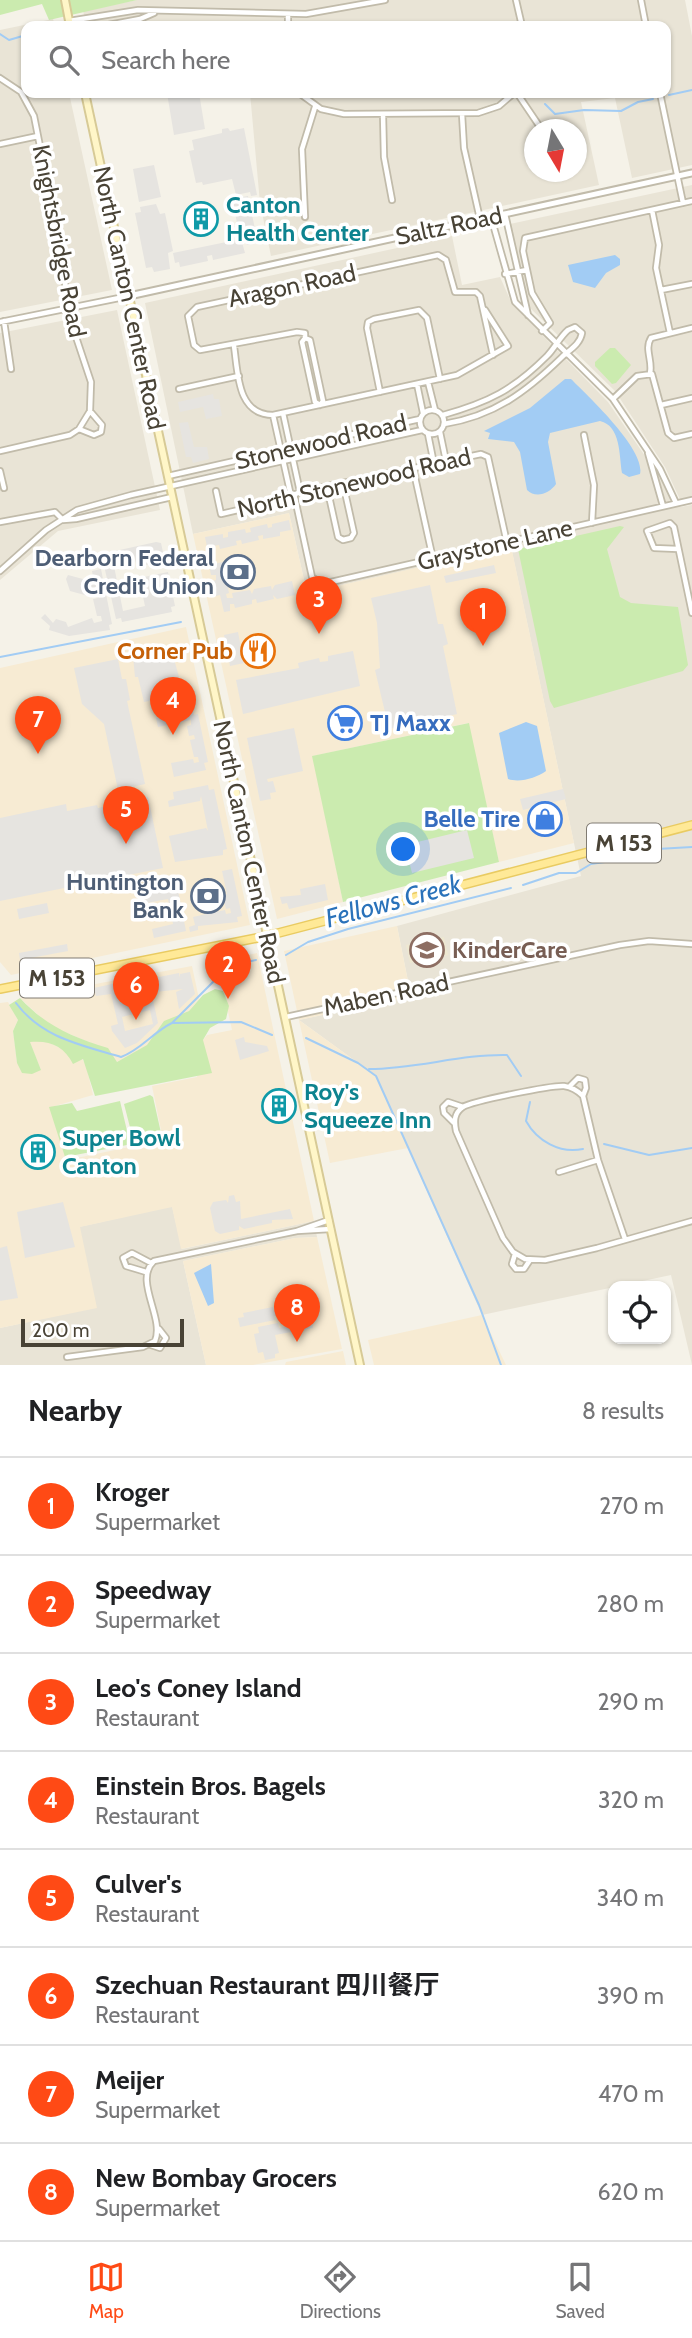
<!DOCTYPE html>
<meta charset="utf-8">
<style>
body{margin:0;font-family:Cabin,"Noto Sans SC",sans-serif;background:#f6f6f6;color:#202124}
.controls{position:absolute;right:21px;bottom:21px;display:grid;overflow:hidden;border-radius:14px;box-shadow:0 2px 5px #0004}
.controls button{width:63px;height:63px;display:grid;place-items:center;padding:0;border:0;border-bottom:2px solid #e0e0e0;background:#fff;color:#202124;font:35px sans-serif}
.compass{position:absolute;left:524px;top:119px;width:63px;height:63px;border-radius:50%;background:#fff;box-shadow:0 2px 5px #0004;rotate:170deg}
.scale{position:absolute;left:21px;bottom:18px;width:163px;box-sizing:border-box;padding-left:7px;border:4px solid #494336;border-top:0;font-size:19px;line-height:24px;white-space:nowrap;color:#494336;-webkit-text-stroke:5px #fff;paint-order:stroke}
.you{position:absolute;left:404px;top:850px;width:24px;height:24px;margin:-18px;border:5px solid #fff;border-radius:50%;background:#1a73e8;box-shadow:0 0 0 10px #1a73e833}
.badge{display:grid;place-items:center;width:46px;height:46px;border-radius:50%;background:#ff4a15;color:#fff;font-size:23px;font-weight:700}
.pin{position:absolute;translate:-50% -58px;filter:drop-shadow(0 2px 4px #0008)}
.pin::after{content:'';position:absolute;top:37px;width:24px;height:21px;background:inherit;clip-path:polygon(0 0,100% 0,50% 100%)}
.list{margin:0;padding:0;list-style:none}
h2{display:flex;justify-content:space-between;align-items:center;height:91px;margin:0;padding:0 28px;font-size:30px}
h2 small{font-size:23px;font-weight:400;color:#757577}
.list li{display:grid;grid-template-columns:46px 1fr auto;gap:21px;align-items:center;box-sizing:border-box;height:98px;padding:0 28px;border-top:2px solid #e0e0e0}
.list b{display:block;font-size:26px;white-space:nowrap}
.list p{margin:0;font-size:23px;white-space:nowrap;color:#757577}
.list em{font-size:23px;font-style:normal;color:#757577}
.icon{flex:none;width:38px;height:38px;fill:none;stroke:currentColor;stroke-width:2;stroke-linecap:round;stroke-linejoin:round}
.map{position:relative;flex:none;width:692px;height:1365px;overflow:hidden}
.search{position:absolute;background:#fff;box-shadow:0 2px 5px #0004;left:21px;right:21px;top:21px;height:77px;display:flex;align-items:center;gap:18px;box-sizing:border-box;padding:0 24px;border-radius:14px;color:#757577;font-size:26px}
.sheet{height:875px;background:#fff}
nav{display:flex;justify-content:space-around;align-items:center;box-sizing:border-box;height:98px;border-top:2px solid #e0e0e0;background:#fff;font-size:19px;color:#757577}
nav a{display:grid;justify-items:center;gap:4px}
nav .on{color:#ff4a15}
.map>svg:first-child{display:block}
.residential{fill:#e9e4d6;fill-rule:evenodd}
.commercial{fill:#f7ebd3}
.education{fill:#eee8d1}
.green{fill:#cbebaf}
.parking{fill:#e6e4e0;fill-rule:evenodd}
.water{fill:#a2ccf4}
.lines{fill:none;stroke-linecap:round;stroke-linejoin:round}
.stream{stroke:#a2ccf4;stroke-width:2}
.minor-casing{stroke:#c1bbaa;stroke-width:8}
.tertiary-casing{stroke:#c1bbaa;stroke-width:9}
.secondary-casing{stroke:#d7ca96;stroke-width:10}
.primary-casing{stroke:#e9cb62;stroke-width:10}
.minor{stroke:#fff;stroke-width:4.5}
.tertiary{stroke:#fff;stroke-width:5}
.secondary{stroke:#fff6c8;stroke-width:6}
.primary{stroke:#ffe997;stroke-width:7}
.labels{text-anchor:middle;stroke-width:7;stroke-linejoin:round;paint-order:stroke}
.shield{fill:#fff;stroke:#807b72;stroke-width:2}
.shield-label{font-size:23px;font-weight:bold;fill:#494336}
.culture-label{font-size:24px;font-weight:bold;fill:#0d838f;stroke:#fff;text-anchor:start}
.street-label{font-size:24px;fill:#494336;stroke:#fff}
.service-label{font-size:24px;font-weight:bold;fill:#4e5e75;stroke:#fff;text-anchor:end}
.food-label{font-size:24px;font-weight:bold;fill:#c56008;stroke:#fff;text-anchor:end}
.shop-label{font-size:24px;font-weight:bold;fill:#366cbe;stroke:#fff;text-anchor:start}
.education-label{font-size:24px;font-weight:bold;fill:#785e54;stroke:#fff;text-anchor:start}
.water-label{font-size:26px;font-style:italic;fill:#2a72ba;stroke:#fff}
</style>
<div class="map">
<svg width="692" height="1365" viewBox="0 0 692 1365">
<rect width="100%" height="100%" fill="#f5f2e8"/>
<path class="residential" d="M137,0H685L692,36V165L632,178L615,98L581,102L599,185L271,256L260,203L250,93H666V26H86L83,10ZM534,130H576V172H534Z
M53,19L55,26H26V93H69L112,290L0,312V30Z
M692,185V504L683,506L665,467L615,391L528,306L510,224Z
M452,236L462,285L500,277L512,304L608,402L680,507L692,505V1365L671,1275L482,1315L376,1076L299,1020L411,996L397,926L581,876L511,547L307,593L289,513L193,534L145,303Z
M117,310L160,510L58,531L0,580V333Z
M172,1206L182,1249L314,1221L317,1237L295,1238L183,1261L206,1365H0V1328L96,1307L79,1227Z"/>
<path class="commercial" d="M289,513L307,593L511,546L574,843L499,862L468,723L313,756L343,902L277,919L193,534Z
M186,627L250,925L11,975L0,962V668Z
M397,926L411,996L299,1020L376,1076L408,1148L330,1163L284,951Z
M257,953L314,1221L181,1249L172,1207L80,1227L97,1308L0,1328V1003L8,1002L18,1020L13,1031L17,1063L41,1070L29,1041H46L82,1059L86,1065L93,1095L55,1106L67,1160L163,1140L152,1086L197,1077L203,1040L207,1035L232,1030L217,961Z
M192,966L199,999L189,1011L164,1022L148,1045L117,1062L96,1045L50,1026L20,998Z
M317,1237L342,1349L253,1365H206L183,1261L295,1238Z
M482,1315L506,1365H374L368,1340Z
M343,1351L346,1365H285L286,1362Z"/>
<path class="education" d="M444,937L448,955L410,963L406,945Z"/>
<path class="green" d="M0,0H137L49,20L42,4L0,15Z
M610,348H615L631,365L616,383L612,384L595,366V362Z
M620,526L624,527L607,549L620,597L631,603L678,607L688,665L683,671L554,708L550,701L518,549Z
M469,723L499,862L343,902L312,756Z
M215,989L223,991L229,1006L226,1019L210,1028L203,1040L212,1073L95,1096L83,1059L73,1064C64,1046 50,1040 30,1042L41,1070L32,1074L22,1073L17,1063L13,1031L18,1020L9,1005L20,998C46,1026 72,1037 108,1048L117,1062L147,1045L164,1021L189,1011L203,995Z
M150,1095L153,1097L161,1133L133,1139L124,1104Z
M120,1101L128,1135L127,1145L65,1157L49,1107L72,1103L77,1111Z"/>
<path class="parking" d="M167,93H199L205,129L174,135Z
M228,128L230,131L244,128L257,195L251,196L250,192L236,195L232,179L203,185L202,182L196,183L189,151L194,150L192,140L222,133V129Z
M154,165L161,197L139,202L133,169Z
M248,196L258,243L247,245L245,237H240L232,199Z
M156,204L160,214L165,213L173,251L168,253L170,269L154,272L152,267L146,268L135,213L141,212L140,207Z
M241,239L245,253L213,260L212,255L207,256L208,261L180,267L179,262L175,263L173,253Z
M213,394L214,399H219L222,416L206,419L203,407L180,412L178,402Z
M188,422L194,447H207L209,459L193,463L191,457H186L179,423Z
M289,520L291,530L280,532V536L263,539V535L258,536L259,540L242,544L241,540L236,541L237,545L220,549L219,545L207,547L205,537L223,534V538L228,537V532L245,529L246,533L251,532L250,528L267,524L268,528L272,527V524Z
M156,542L161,543L165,561L137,567L134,556L113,561L123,611L145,606L139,578L168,572L175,606L171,607L172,612L122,622L121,618L116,619L103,561L107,560L106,553Z
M223,562L225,573L221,574L222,578H226L229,593L226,594L227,598H233L232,593L250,590L252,594L254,589L271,586L272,590L275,585L292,581L295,595L277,599L273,595L274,599L257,603L256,599L252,600V604L235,608L234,604H230V611L224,612L220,595L216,596L213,581L216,580V575H211L209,565Z
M494,565L496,573L446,583L444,576Z
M101,569L112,624L109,625L110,630L69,636L49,630L50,626L41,618L45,614L53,623L56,619L66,622L68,627L92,618L94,623L102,621L101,616H97L93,599L98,598L97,594L94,592L92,597L70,591L66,579L68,575L94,582L92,571Z
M430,585L438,624H443L448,644L443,646L457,714L389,729L375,670L380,668L377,623L371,598Z
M238,632L244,663L230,666L224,635Z
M171,648L182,688L153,694L149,701L144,702L138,677H135L133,656Z
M353,651L360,686L243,714L236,680L299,668L298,663L319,658L320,662L328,661V656Z
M118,659L122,679H126L130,700L127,701L145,784L118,790L104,724L82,704L74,668Z
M193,710L194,715L198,714L208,762L204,763L206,770L174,777L171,763L193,759L194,763L199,762L198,757H194L190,740L195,739L194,735L189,736L187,726L191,725V720L158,727L156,718Z
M294,728L303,771L267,779L268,782L273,781L276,792L270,793L271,799L260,801L247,738Z
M208,785L209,790L214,789L227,849L223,850V855L175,862L169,836L206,828L208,831L201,796L200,801L169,807L168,801L174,799L173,792Z
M563,789L566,799L523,810L520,799Z
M148,797L163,868L0,901V818L66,804L67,811L97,805L98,808Z
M467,830L474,858L412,873L405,845Z
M232,869L242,916L237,917L238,922L198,926V930L190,932L189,927L195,925L193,917L225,910L226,914L231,913L230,908L226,909L223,896L227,894L222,871Z
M176,880L186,931L154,938L152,929L173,924L168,899L146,903L143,891L165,887L164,883Z
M325,884L328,900L289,909L287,903L282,904L280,897L301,895L300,889Z
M47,903L49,913L19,919L17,909Z
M67,944L68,951L20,960L19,953Z
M190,972L195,994L179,1009L176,992L183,989L155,992L154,978L179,973L180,978V974Z
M148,976L158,1023L137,1043L125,1048L112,1031L111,1026L118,1024L111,994L96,996L94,988ZM150,1010L153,1024L125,1031L122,1017Z
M244,1037L245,1042L267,1046L269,1051L240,1060L235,1040Z
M234,1195L236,1202L240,1201L241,1219L290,1209L293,1219L272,1220V1223L244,1229L239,1226V1230L220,1234L215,1231L210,1208L213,1202L226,1200L228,1203L229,1196Z
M63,1202L75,1247L25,1258L17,1212Z
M7,1246L18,1298L0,1301V1248Z
M306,1300L308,1309L301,1311L302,1315L282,1319L281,1315L274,1316L275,1320L240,1327L238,1318L244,1317L243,1313L273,1307L274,1311L281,1310V1305Z
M311,1316L313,1328L275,1335L279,1353L275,1354V1358L265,1360L263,1352L258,1353L254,1334L259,1333L258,1327L278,1323L279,1328L289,1326L288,1321Z"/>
<path class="water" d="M615,255L620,259V265L606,273L595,288L573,282L568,265Z
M565,379H571C588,396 646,450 640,474L629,477L622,473C619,455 621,426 600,421L550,433L548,442L556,484C550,493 536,499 527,490L520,452L514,442L488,439L490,433L484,431L530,408Z
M526,722L537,726L546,771C536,778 520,783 508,779L499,733Z
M211,1264L214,1303L208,1306L194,1273Z"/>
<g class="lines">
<path class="stream" d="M0,34L9,40L26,35
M669,95L692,90
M545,104L555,114L584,110L621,111L638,102L653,99
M0,657L181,622
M523,885L559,873H576L591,864L632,858L657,849L692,847
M286,955L308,942L348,929L511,888
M16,1003C42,1038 81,1045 121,1057C141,1050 153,1032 172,1023L229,966L256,960
M173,1023L241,1022L272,1035
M306,1038L358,1063L376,1076L479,1305L501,1365
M369,1069C416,1069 461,1054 507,1055L521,1076
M530,1102L526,1121C537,1141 560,1154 583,1149
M604,1144L649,1155L692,1148"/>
<g class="minor-casing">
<path id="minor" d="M516,0L522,26
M641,0L646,26
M69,21L138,10L306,14L385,0
M103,26L140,19L154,13
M288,26V14
M0,78L21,92L34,116L60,247L70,319L91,382L90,411L79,429L70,435L0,451
M299,93L321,109L344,114L478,113L499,106L514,93
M517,93L542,130
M660,93L683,203
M383,114L384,157L392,200
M462,114L464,148L480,219
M0,144L38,136
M652,210L659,245L656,268L670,333
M505,214L528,315
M305,217L302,149L315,107
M491,217L515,302L613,399L660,469L676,503
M505,274L527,270
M661,290L692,284
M4,321L11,369
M0,322L129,296
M542,331L550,323L532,293L523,251L525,238L692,201
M305,338V333L297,332L200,350L194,345L188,316L197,307L438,255L446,260L455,292H476L480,296L493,355
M305,338L310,340L323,401L320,405L315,402L302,342Z
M234,346C238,373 237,415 273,415L457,375L508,346L485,310
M650,373C653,361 644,349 651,338L692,328
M428,382L435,410
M417,384L423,413
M179,389L239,376
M380,392L367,328L368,322L374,319L419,310L427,318L440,379
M613,399L637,376L652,374L668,433L674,438L692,434
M661,405L692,398
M420 422a12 12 0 1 1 24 0a12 12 0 1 1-24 0Z
M283,413L300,492
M273,415L291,496
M443,415C489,402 513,390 547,356C555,348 559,338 568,330L575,327L582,333C580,345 569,350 561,358C526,392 494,416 444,424
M79,429L94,435L101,432L102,425L90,411
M440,432L446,461
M428,434L434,464
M584,435L594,485L592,523
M648,453L663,506
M413,468L433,559
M0,471L4,488
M168,476L420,419
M327,487L338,537L343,540L351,538L354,533L343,483
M216,491L221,514L285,499L300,492L481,454L488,457L507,543
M294,494L312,577L322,584L692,500
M0,522L55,512L63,520L76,519L172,497
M678,549L654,548L647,531L670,523L674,527L692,613
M0,571L46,530L77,510L131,495L422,430
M286,1017L620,945L649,941L692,944
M569,1087L578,1078L585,1080L586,1088L583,1096
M454,1123L444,1113L443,1107L448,1102L463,1107
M559,1172L598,1160
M329,1220L297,1231L331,1229
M625,1239L598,1160L583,1096C577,1090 572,1087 564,1086C553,1085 472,1101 463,1107C454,1113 454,1121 456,1131L503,1238L513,1252L525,1259L545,1260L597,1248L692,1221
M515,1254L512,1264L516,1269H524L530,1260
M146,1272L126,1266L123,1258L132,1253L151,1263
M151,1345L160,1348L166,1338L159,1329
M67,1357L143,1347L155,1341C165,1318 133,1280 154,1261L297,1231"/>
</g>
<g class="tertiary-casing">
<path id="tertiary" d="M129,296L692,173"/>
</g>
<g class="secondary-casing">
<path id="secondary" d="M65,0L70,26
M85,93L360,1365"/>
</g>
<g class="primary-casing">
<path id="primary" d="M0,989L267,936L692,825"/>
</g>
<use href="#minor" class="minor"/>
<use href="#tertiary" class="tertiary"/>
<use href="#secondary" class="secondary"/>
<use href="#primary" class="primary"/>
</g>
<defs>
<g id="building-ring" transform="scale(1.75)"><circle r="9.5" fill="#fff" stroke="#0f9aa8" stroke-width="1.5"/><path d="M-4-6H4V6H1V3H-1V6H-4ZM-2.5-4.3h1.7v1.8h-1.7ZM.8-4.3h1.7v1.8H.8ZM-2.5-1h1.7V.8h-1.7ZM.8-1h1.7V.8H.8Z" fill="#0f9aa8"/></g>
<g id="bank-ring" transform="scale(1.75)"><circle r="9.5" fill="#fff" stroke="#5c6f8a" stroke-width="1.5"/><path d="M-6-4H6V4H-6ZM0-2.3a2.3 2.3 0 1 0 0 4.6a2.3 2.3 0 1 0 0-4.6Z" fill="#5c6f8a"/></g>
<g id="restaurant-ring" transform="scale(1.75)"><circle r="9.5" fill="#fff" stroke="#e8710a" stroke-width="1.5"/><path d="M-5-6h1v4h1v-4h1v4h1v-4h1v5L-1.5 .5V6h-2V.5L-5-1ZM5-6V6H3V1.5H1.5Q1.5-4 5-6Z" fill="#e8710a"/></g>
<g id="supermarket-ring" transform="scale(1.75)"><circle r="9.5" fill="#fff" stroke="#3f7fe0" stroke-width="1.5"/><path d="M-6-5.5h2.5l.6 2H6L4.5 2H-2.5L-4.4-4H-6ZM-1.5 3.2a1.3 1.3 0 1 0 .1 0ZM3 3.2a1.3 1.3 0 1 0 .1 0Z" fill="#3f7fe0"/></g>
<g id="shop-ring" transform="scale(1.75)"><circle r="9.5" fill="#fff" stroke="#3f7fe0" stroke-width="1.5"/><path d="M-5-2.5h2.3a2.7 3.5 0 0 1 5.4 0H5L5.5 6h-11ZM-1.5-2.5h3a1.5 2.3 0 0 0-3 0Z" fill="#3f7fe0"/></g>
<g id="school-ring" transform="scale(1.75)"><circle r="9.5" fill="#fff" stroke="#8d6e63" stroke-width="1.5"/><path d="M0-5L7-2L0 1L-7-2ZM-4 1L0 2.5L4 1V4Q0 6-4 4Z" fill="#8d6e63"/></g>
</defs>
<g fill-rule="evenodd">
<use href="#building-ring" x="201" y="219"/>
<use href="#bank-ring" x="238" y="572"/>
<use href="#restaurant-ring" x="258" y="651"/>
<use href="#supermarket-ring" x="345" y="723"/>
<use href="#shop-ring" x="545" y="819"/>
<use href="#bank-ring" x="208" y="896"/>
<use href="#school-ring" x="427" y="950"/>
<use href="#building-ring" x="279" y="1106"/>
<use href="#building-ring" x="38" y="1152"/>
</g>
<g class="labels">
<g class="shield">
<rect x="587" y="823.5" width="74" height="39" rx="5"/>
<rect x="20" y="958.5" width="74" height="39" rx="5"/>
</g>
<g class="shield-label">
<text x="624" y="851">M 153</text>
<text x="57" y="986">M 153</text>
</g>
<g class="culture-label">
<text x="226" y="213">Canton<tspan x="226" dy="28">Health Center</tspan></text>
<text x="304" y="1100">Roy's<tspan x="304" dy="28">Squeeze Inn</tspan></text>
<text x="62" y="1146">Super Bowl<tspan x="62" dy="28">Canton</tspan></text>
</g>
<g class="street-label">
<text transform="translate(449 226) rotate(-12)" y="8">Saltz Road</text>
<text transform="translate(59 241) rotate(79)" y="8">Knightsbridge Road</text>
<text transform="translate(292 286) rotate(-12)" y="8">Aragon Road</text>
<text transform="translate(129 298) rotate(78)" y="8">North Canton Center Road</text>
<text transform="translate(321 442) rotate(-13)" y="8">Stonewood Road</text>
<text transform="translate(354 483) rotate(-13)" y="8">North Stonewood Road</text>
<text transform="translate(495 545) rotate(-13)" y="8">Graystone Lane</text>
<text transform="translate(249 852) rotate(78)" y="8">North Canton Center Road</text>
<text transform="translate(386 995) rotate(-12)" y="8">Maben Road</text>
</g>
<g class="service-label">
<text x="214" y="566">Dearborn Federal<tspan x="214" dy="28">Credit Union</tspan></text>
<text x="184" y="890">Huntington<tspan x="184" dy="28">Bank</tspan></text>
</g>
<g class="food-label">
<text x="233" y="659">Corner Pub</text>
</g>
<g class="shop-label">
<text x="370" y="731">TJ Maxx</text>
<text x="520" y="827" text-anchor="end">Belle Tire</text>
</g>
<g class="education-label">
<text x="452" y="958">KinderCare</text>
</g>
<g class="water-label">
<text transform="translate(393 901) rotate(-15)" y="9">Fellows Creek</text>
</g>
</g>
</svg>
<div class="controls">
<button><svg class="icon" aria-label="locate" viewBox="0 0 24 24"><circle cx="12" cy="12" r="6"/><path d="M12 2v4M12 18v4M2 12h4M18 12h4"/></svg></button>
</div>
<svg class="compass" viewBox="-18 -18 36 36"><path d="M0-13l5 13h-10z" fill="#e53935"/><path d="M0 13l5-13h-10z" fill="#757577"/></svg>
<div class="scale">200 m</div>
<div class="you"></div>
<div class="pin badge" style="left:483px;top:646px">1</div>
<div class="pin badge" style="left:228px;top:999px">2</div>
<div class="pin badge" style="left:319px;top:634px">3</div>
<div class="pin badge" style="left:173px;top:735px">4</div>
<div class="pin badge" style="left:126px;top:844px">5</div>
<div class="pin badge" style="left:136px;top:1020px">6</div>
<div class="pin badge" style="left:38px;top:754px">7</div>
<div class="pin badge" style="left:297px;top:1342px">8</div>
<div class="search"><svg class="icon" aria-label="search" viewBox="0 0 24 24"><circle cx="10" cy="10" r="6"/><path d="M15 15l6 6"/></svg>Search here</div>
</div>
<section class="sheet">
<h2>Nearby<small>8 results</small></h2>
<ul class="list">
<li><span class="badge">1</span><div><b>Kroger</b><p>Supermarket</p></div><em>270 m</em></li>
<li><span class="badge">2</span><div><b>Speedway</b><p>Supermarket</p></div><em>280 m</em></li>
<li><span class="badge">3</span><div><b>Leo's Coney Island</b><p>Restaurant</p></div><em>290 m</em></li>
<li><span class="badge">4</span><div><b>Einstein Bros. Bagels</b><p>Restaurant</p></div><em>320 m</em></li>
<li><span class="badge">5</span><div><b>Culver's</b><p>Restaurant</p></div><em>340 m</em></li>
<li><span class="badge">6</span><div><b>Szechuan Restaurant 四川餐厅</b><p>Restaurant</p></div><em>390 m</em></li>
<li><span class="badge">7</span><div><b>Meijer</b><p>Supermarket</p></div><em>470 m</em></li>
<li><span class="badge">8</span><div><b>New Bombay Grocers</b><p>Supermarket</p></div><em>620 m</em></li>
</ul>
</section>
<nav>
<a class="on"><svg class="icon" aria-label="map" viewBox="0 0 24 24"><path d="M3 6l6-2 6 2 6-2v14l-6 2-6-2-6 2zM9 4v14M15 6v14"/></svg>Map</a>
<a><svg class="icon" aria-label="directions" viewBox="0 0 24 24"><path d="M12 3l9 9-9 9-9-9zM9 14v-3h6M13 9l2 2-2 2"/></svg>Directions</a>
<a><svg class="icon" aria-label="saved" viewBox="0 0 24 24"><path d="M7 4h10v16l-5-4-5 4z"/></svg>Saved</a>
</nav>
